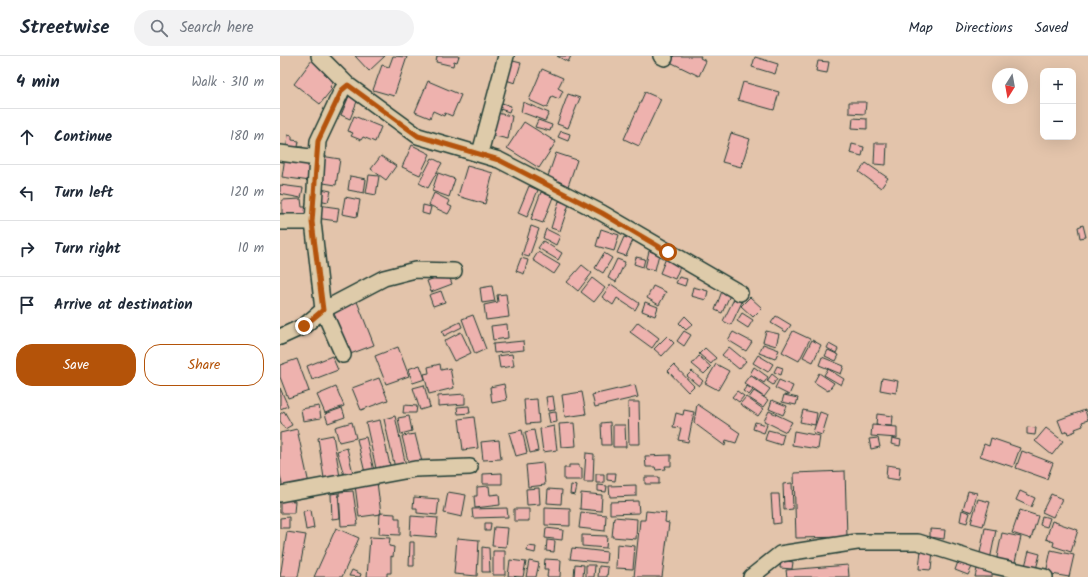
<!DOCTYPE html>
<meta charset="utf-8">
<style>
body{margin:0;font-family:Kalam,sans-serif;background:#f2f2f3;color:#1f2937}
.controls{position:absolute;right:12px;top:12px;display:grid;overflow:hidden;border-radius:8px;box-shadow:0 4px 16px #0002}
.controls button{width:36px;height:36px;display:grid;place-items:center;padding:0;border:0;border-bottom:1px solid #e0e1e3;background:#fff;color:#1f2937;font:20px sans-serif}
.compass{position:absolute;left:712px;top:12px;width:36px;height:36px;border-radius:50%;background:#fff;box-shadow:0 4px 16px #0002;rotate:191deg}
.stop{position:absolute;width:12px;height:12px;margin:-9px;border:3px solid #b45309;border-radius:50%;background:#fff}
.stop.end{background:#b45309;border-color:#fff;box-shadow:0 1px 4px #0008}
.list{margin:0;padding:0;list-style:none}
h2{display:flex;justify-content:space-between;align-items:center;height:52px;margin:0;padding:0 16px;font-size:17px}
h2 small{font-size:13px;font-weight:400;color:#747a83}
.list li{display:grid;grid-template-columns:26px 1fr auto;gap:12px;align-items:center;box-sizing:border-box;height:56px;padding:0 16px;border-top:1px solid #e0e1e3}
.list b{display:block;font-size:15px;white-space:nowrap}
.list em{font-size:13px;font-style:normal;color:#747a83}
.actions{display:flex;gap:8px;padding:12px 16px}
.actions a{flex:1;padding:9px 0;border:1px solid #b45309;border-radius:16px;text-align:center;font-size:14px;color:#b45309}
.actions .main{background:#b45309;color:#fff}
.icon{flex:none;width:22px;height:22px;fill:none;stroke:currentColor;stroke-width:2;stroke-linecap:round;stroke-linejoin:round}
.map{position:relative;flex:none;width:808px;height:521px;overflow:hidden}
header{display:flex;align-items:center;gap:24px;box-sizing:border-box;height:56px;padding:0 20px;background:#fff;border-bottom:1px solid #e0e1e3}
header strong{font-size:19px}
nav{display:flex;gap:22px;margin-inline-start:auto;font-size:14px}
.search{width:280px;height:36px;background:#f2f2f3;display:flex;align-items:center;gap:10px;box-sizing:border-box;padding:0 14px;border-radius:22px;color:#747a83;font-size:15px}
main{display:flex}
aside{flex:1;background:#fff}
.map>svg:first-child{display:block}
.building{fill:#eeb2ae;stroke:#1f3d34}
.lines{fill:none;stroke-linecap:round;stroke-linejoin:round}
.street-casing{stroke:#1f3d34;stroke-width:18}
.street{stroke:#decbaa;stroke-width:15}
.route{stroke:#b45309;stroke-width:5}
</style>
<header>
<strong>Streetwise</strong>
<div class="search"><svg class="icon" aria-label="search" viewBox="0 0 24 24"><circle cx="10" cy="10" r="6"/><path d="M15 15l6 6"/></svg>Search here</div>
<nav><a>Map</a><a>Directions</a><a>Saved</a></nav>
</header>
<main>
<aside>
<h2>4 min<small>Walk · 310 m</small></h2>
<ul class="list">
<li><svg class="icon" aria-label="ahead" viewBox="0 0 24 24"><path d="M12 20V5M6 11l6-6 6 6"/></svg><div><b>Continue</b></div><em>180 m</em></li>
<li><svg class="icon" aria-label="left" viewBox="0 0 24 24"><path d="M17 20v-9H6M10 6l-5 5 5 5"/></svg><div><b>Turn left</b></div><em>120 m</em></li>
<li><svg class="icon" aria-label="right" viewBox="0 0 24 24"><path d="M7 20v-9h11M14 6l5 5-5 5"/></svg><div><b>Turn right</b></div><em>10 m</em></li>
<li><svg class="icon" aria-label="arrive" viewBox="0 0 24 24"><path d="M6 21V4h12l-3 4 3 4H6"/></svg><div><b>Arrive at destination</b></div></li>
</ul>
<div class="actions"><a class="main">Save</a><a>Share</a></div>
</aside>
<div class="map">
<svg width="808" height="521" viewBox="0 0 808 521">
<rect width="100%" height="100%" fill="#e3c4ab"/>
<filter id="ink" filterUnits="userSpaceOnUse"><feTurbulence type="fractalNoise" baseFrequency=".025" numOctaves="2"/><feDisplacementMap in="SourceGraphic" scale="8" xChannelSelector="R" yChannelSelector="G"/><feConvolveMatrix kernelMatrix="1 2 1 2 8 2 1 2 1" color-interpolation-filters="sRGB"/></filter>
<g filter="url(#ink)">
<path class="building" d="M35,0L55,23L50,31L52,33L40,48L14,28Z
M75,0H105L89,15Z
M113,0L127,1L114,40L93,34L102,9L109,11Z
M157,0H179L177,6L174,5L173,10L156,6Z
M277,0H291L288,6Z
M390,0H421L420,2L426,5L419,20L388,5Z
M475,1L498,8L495,18L472,11Z
M229,4L241,7L235,27L223,23Z
M538,5L549,6L547,17L536,15Z
M262,13L283,22L278,32L283,35L279,43L272,40L267,52L249,44Z
M148,25L181,39L172,60L165,57L164,60L153,55L150,62L135,56Z
M463,26L499,36L494,54L458,44Z
M365,36L381,43L359,90L344,83Z
M288,38L300,42L288,72L277,68Z
M69,40L78,43L70,63L61,59Z
M243,46L269,57L265,65L241,56Z
M569,46H586L585,58L569,57Z
M222,47L231,50L229,56L220,53Z
M211,56L232,60L228,83L206,78Z
M74,60L101,71L95,86L83,81L81,84L71,80L73,77L68,75Z
M573,62L587,63V73L572,72Z
M258,64L272,69L270,75L255,71Z
M244,66L276,86L259,112L227,92Z
M281,75L290,78L288,85L278,81Z
M451,77L470,83L461,111L442,106Z
M8,79L12,80V84L19,85L18,91H23L22,99L6,97Z
M595,87H607L606,109L594,108Z
M572,88L584,91L582,100L570,97Z
M132,89L150,98L140,119L122,111Z
M276,97L297,104L287,133L266,126Z
M41,100L60,103L56,129L37,126Z
M101,100L116,110L106,124L91,113Z
M5,101L32,105L30,125L2,121Z
M152,102L162,107L148,132L139,127Z
M586,107L608,122L601,132L579,116Z
M187,110L213,117L205,148L178,140Z
M158,117L175,123L169,141L152,135Z
M89,119L99,120L96,139L86,137Z
M70,120L86,123L84,137L68,134Z
M0,129L23,132L21,142L0,138Z
M249,130L258,134L247,161L238,157Z
M41,133L51,135L48,146L39,144Z
M261,136L273,141L263,167L251,163Z
M154,137L170,145L168,149L172,151L168,158L149,149Z
M65,141L80,144L77,161L62,158Z
M21,143L22,151H26V158L2,163V144Z
M279,145L289,148L280,175L271,172Z
M38,149L59,152L57,165L36,162Z
M143,149L151,151L149,159L142,157Z
M803,169L806,181L800,182L798,171Z
M251,170L259,173L249,201L242,199Z
M266,173L280,180L276,189L263,182Z
M321,173L339,179L334,195L316,190Z
M344,181L353,184L346,200L337,197Z
M263,185L282,197L278,204L258,192Z
M369,195L379,198L375,214L365,212Z
M258,196L280,209L274,218L253,204Z
M324,197L332,202L323,217L315,212Z
M356,201L365,203L363,211L354,208Z
M241,202L248,204L244,218L236,215Z
M386,202L401,208L395,223L380,217Z
M337,203L345,206L336,226L328,222Z
M302,209L312,217L298,235L287,226Z
M168,217L172,228L151,236L147,225Z
M399,221L407,223L405,230L396,227Z
M312,222L325,232L314,246L301,236Z
M331,228L359,247L355,254L337,242L333,249L322,241Z
M212,230L215,245L202,247L200,232Z
M373,230L386,236L379,249L367,242Z
M413,231L428,235L426,244L411,240Z
M161,235L165,246L153,250L149,239Z
M442,235L450,239L442,257L435,254Z
M226,238L229,261L206,264L204,249L218,246L217,239Z
M470,241L482,252L473,261L461,250Z
M76,243L94,289L65,300L47,254Z
M454,243L462,246L451,269L443,265Z
M365,246L378,251L375,260L362,255Z
M462,257L473,264L468,272L457,265Z
M193,259L206,293L195,298L182,263Z
M405,260L413,268L406,274L399,267Z
M496,260L511,269L506,276L491,267Z
M180,266L182,271L164,280L162,275Z
M358,266L379,282L372,292L350,276Z
M227,268L228,282L213,284L211,270Z
M404,275L411,279L404,290L397,285Z
M486,275L499,278L496,290L483,286Z
M513,275L530,283L519,305L502,296Z
M181,276L191,297L174,305L164,285Z
M453,276L472,286L466,295L448,284Z
M387,280L394,287L382,300L374,293Z
M532,284L541,289L533,306L523,301Z
M243,285L244,294L214,297L213,288Z
M483,288L499,294L495,303L479,297Z
M549,288L558,293L556,297L547,292Z
M118,291L129,320L106,328L95,300Z
M449,291L466,305L459,313L442,299Z
M425,292L436,302L431,308L419,298Z
M548,294L559,299L556,305L545,300Z
M232,298L234,310L220,312L218,300Z
M478,299L493,308L488,316L473,307Z
M52,300L58,314L32,324L27,310Z
M419,300L431,311L424,318L412,308Z
M542,301L564,310L561,318L539,309Z
M17,303L29,335L8,342L0,321V309Z
M160,308L161,314L170,312L174,332L149,338L144,318L149,317L148,311Z
M436,308L449,315L438,334L425,327Z
M140,309L145,323L133,327L128,313Z
M394,309L414,330L408,336L388,315Z
M497,310L503,312L501,319L494,316Z
M474,311L488,321L484,327L470,318Z
M548,313L564,323L561,329L544,319Z
M412,315L423,325L419,330L407,320Z
M539,317L554,327L548,335L534,326Z
M492,318L497,322L493,329L487,325Z
M470,319L490,333L484,341L464,327Z
M99,322L108,344L81,354L72,332Z
M602,322L618,325L616,337L600,334Z
M499,324L513,330L509,339L495,332Z
M224,328L227,344L212,347L210,331Z
M144,329L150,351L140,354L133,332Z
M355,329L358,341L315,351L312,339Z
M467,330L473,334L469,339L463,335Z
M56,331L64,350L45,357L37,339Z
M0,332L8,350L0,353Z
M457,335L464,340L459,346L452,341Z
M474,335L488,344L483,351L469,342Z
M302,336L306,358L285,361L282,339Z
M185,338V348L158,350V340Z
M504,339L518,342L516,349L502,346Z
M273,340L275,354L268,355L266,341Z
M466,341L483,353L478,360L460,348Z
M257,343L259,367L246,368L244,344Z
M492,344L507,350L503,359L489,353Z
M348,346H359L360,388H349Z
M417,348L460,377L456,387L446,384L445,390L414,367Z
M124,349L137,350L136,357H123Z
M39,350L41,362L23,365L21,353Z
M189,350L190,357L178,358L177,351Z
M62,352L65,361L48,367L45,358Z
M404,354L414,356L408,386L398,384L401,372L393,371L396,357L403,359Z
M523,354L537,357L535,369L520,366Z
M805,354L808,364L802,366L803,370L795,373L796,375L788,378L787,375L783,377L778,364Z
M4,355L12,369L5,373L0,365V358Z
M489,355L512,366L506,376L484,365Z
M276,356L277,366L270,367L268,357Z
M540,356L548,359L542,379L533,376Z
M597,358L613,360L612,370L596,369Z
M115,360L126,410L115,412L104,363Z
M129,360L132,375L121,378L118,362Z
M194,361L198,392L183,394L179,363Z
M100,364L111,414L97,417L86,367Z
M72,366L76,382L59,386L55,371Z
M330,366L331,389H322L321,367Z
M475,366L487,369L484,377L473,373Z
M294,367L296,390L281,391L279,368Z
M333,369H345L346,391H333Z
M592,369L617,371V382L591,380Z
M274,370L277,394L263,396L260,373Z
M747,371L756,372L755,379L747,378Z
M766,372L783,385L772,399L755,385Z
M17,373L29,428L3,434L0,418V377Z
M242,374L247,397L236,400L229,377Z
M254,374L258,395L250,397L245,376Z
M488,374L504,378L501,389L485,384Z
M514,375L540,380L538,393L512,389Z
M135,378L142,406L129,409L122,380Z
M53,379L61,427L45,429L38,382Z
M86,381L95,419L86,421L77,383Z
M598,382L600,391L591,393L589,383Z
M612,382L621,384L620,390L611,388Z
M711,382L740,392L733,411L700,400L704,388L709,390Z
M219,384L221,403L203,404L201,386Z
M67,392L74,421L65,423L57,395Z
M742,395L773,407L767,423L736,412Z
M306,397L314,398L313,426H304Z
M391,399V410H385L386,413L376,414L375,411H366L365,400Z
M263,407L265,429L248,431L246,409Z
M289,409H299V412H302V424H284V412H289Z
M607,409L620,411L619,424L606,422Z
M565,415L567,481L516,482L514,417Z
M222,417V428H203V418Z
M327,417H336L335,425L327,424Z
M316,418H324V427H316Z
M365,421H379V428H365Z
M97,426L101,458L79,461L75,429Z
M512,427L513,453L504,454L503,428Z
M291,429L297,430L295,439L290,438Z
M318,429L327,430L326,436L318,435Z
M356,429V440L330,441L329,430Z
M209,430L210,439L219,438L220,449L195,452L194,440H197V431Z
M259,432L260,448L247,449L246,433Z
M268,433L282,434L281,448L267,447Z
M73,435L78,469L61,470L59,436Z
M688,435L697,437L692,456L683,453Z
M740,435L755,442L751,451L736,444Z
M168,436L186,439L182,461L164,457Z
M58,437L60,462L52,463L51,438Z
M301,437L322,439L321,455L300,453Z
M491,438H499L501,467L493,468Z
M771,438L782,443L773,461L762,456Z
M134,441L159,443L157,459L137,457V452H133Z
M698,443L710,446L703,470L691,467Z
M0,444L15,445L14,457H0Z
M358,445L359,457L330,458V446Z
M265,451L290,452V470L265,469Z
M227,452L228,461L193,462L192,453Z
M234,453H249V465H234Z
M31,454L34,472L26,474L23,455Z
M682,454L690,457L687,467L680,465Z
M740,454L758,460L751,483L732,477Z
M366,455L386,457L385,466L389,467L382,521H354L360,464H365Z
M301,456L326,459L325,475L299,472Z
M100,457L115,458V462H120V479L99,478Z
M131,460L158,462L156,481L130,479Z
M762,460L770,462L767,471L760,469Z
M9,461V472H0V462Z
M334,461L357,463L356,483L332,481Z
M772,465L798,474L791,496L773,490L774,486L766,483Z
M205,467H211L210,475H205Z
M214,471L228,472L226,491L212,490Z
M56,472L79,482L62,521H34Z
M266,472L283,474L282,484L265,482Z
M705,472L716,474L710,504L699,502Z
M650,473L665,474L664,483L650,481Z
M7,476L26,479L18,521H0Z
M722,477L741,481L734,510L716,506Z
M302,479L327,480L326,492L302,490Z
M90,481L110,482L109,490L114,491L113,501L111,500V517H107V521H87Z
M177,482L199,484L197,520L174,518Z
M267,484L275,485L274,496L266,495Z
M130,486H134V510H129Z
M337,488L355,490L353,513L336,512Z
M248,490L256,491L255,497L247,495Z
M202,491L209,492L210,516H202Z
M292,492L327,496L326,507L290,503Z
M641,494L653,495L651,514L639,513Z
M771,494L794,499L789,521L766,517Z
M213,495H225V519H213Z
M749,495L760,498L755,517L744,514Z
M265,503L281,504L280,521H267L268,513H264Z
M679,503L693,509L688,519L675,514Z
M230,504L246,506L243,521L228,520Z
M501,504L513,506L512,513L500,512Z
M249,505L259,507L256,521H246Z
M295,508L304,509L303,521H294Z
M306,509H315L314,521H306Z
M568,509L569,521H507L506,514Z
M319,510L328,511L327,521H318Z
M697,513L712,517V521H695Z
M72,514L81,518L80,521L69,520Z"/>
<g class="lines">
<g class="street-casing">
<path id="street" d="M39,0L68,29
M381,0L385,2
M0,97L37,102
M200,97L226,0
M0,166H33
M0,281L24,270L43,254L104,222L135,214L174,215
M63,299L43,254L33,166L38,85L62,34L68,29L138,80L219,104L322,157L460,237
M0,438L135,413L190,411
M471,521L500,498L577,486H638L715,510L765,521"/>
</g>
<use href="#street" class="street"/>
</g>
</g>
<g class="lines" filter="url(#ink)">
<path class="route" d="M24,270L43,254L32,166L38,85L62,34L68,29L138,80L219,104L322,157L388,196"/>
</g>
</svg>
<div class="controls">
<button>+</button>
<button>−</button>
</div>
<svg class="compass" viewBox="-18 -18 36 36"><path d="M0-13l5 13h-10z" fill="#e53935"/><path d="M0 13l5-13h-10z" fill="#747a83"/></svg>
<div class="stop" style="left:388px;top:196px"></div>
<div class="stop end" style="left:24px;top:270px"></div>
</div>
</main>
